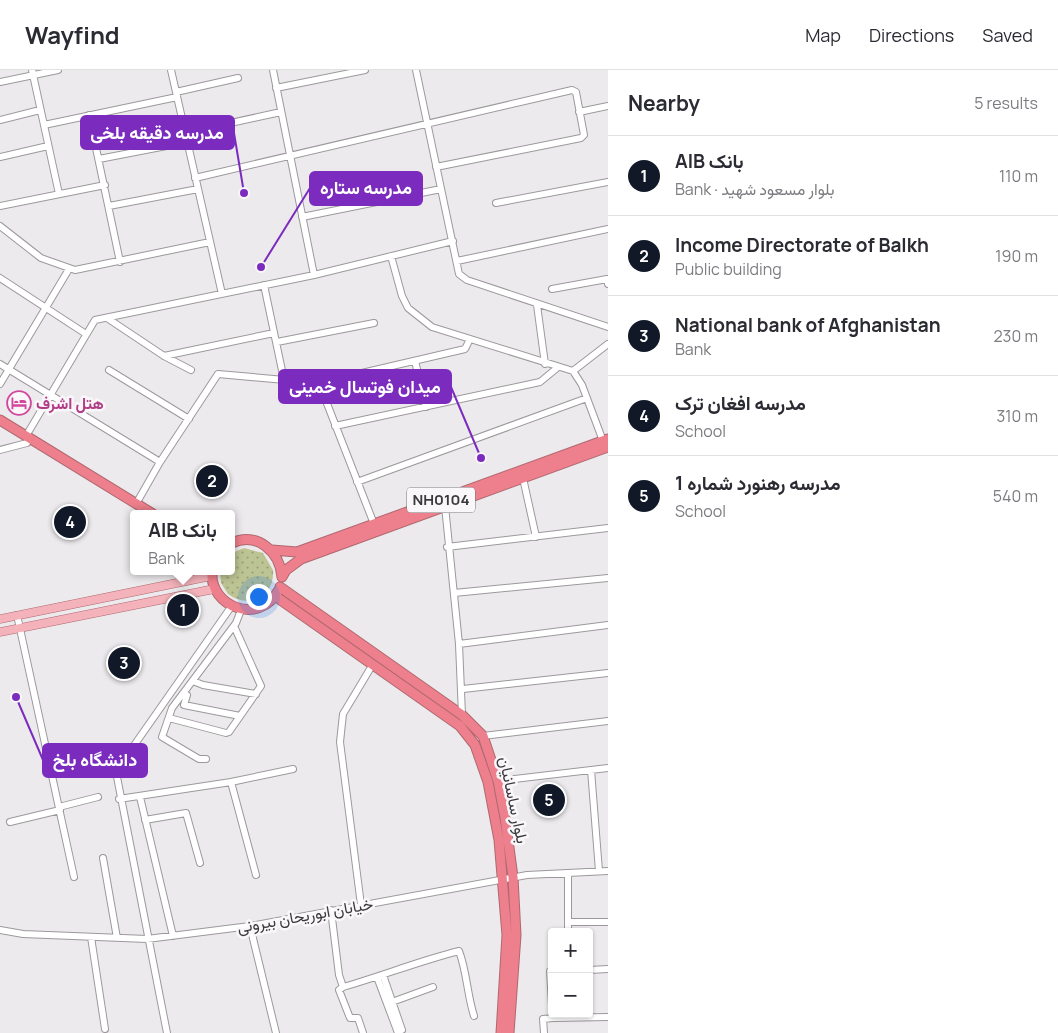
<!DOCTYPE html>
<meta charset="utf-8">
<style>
body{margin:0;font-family:Manrope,Vazirmatn,sans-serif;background:#f7f7f7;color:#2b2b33}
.controls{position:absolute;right:15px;bottom:15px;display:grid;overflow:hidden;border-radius:5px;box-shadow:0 1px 4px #0004}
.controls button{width:45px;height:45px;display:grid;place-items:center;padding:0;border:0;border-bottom:1px solid #e1e1e2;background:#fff;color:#2b2b33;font:25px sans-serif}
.you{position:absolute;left:258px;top:526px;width:18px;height:18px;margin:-12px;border:4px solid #fff;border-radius:50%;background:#1a73e8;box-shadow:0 0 0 8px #1a73e833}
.badge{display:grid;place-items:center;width:32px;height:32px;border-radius:50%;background:#111827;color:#fff;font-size:16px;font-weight:700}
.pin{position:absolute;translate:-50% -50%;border:2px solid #fff;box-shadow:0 1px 5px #0006}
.popup{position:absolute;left:130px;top:440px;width:105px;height:65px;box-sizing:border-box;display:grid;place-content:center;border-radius:5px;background:#fff;filter:drop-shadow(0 1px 4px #0005);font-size:16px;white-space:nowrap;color:#7c7c81}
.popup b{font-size:19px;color:#2b2b33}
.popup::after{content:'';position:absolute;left:50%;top:100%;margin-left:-10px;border:10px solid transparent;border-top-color:#fff}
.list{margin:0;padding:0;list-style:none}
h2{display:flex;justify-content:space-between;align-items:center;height:65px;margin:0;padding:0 20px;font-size:21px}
h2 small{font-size:16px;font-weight:400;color:#7c7c81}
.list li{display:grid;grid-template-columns:32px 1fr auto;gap:15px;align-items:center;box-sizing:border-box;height:80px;padding:0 20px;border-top:1px solid #e1e1e2}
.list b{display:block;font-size:19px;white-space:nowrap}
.list p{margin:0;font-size:16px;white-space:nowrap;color:#7c7c81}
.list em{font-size:16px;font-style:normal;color:#7c7c81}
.map{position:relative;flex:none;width:608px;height:963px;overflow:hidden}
header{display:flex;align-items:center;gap:30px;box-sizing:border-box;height:70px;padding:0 25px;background:#fff;border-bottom:1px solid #e1e1e2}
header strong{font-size:24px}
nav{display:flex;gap:28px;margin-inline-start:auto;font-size:18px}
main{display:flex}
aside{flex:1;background:#fff}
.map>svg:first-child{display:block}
.grass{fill:url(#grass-dots)}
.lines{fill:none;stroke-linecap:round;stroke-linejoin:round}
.minor-casing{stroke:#9c999c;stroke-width:8}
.major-casing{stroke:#af6870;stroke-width:9}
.highway-casing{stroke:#af6870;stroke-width:11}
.minor{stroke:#fff;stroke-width:6}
.major{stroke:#f4b3ba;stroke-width:8}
.highway{stroke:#ed808c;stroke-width:9}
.labels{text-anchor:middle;stroke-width:5;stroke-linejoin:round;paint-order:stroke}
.shield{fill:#faf7fb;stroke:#757375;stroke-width:1}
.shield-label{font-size:15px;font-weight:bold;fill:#3c3a3c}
.hotel-label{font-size:16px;font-weight:bold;fill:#b23c85;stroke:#faf7fb;text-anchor:start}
.street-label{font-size:16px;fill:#3c3a3c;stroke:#faf7fb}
.leader{fill:none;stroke:#7b2cbf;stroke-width:2}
.callout-dot{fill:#7b2cbf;stroke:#faf7fb;stroke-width:2}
.callout{fill:#7b2cbf;stroke:#7b2cbf;stroke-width:2}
.callout-label{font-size:18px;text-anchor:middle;font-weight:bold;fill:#fff}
</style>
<header>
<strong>Wayfind</strong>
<nav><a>Map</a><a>Directions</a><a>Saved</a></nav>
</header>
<main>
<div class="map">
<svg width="608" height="963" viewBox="0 0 608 963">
<defs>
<pattern id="grass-dots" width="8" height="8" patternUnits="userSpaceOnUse" patternTransform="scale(1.25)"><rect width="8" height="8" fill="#bdc493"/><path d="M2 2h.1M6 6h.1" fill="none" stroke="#9ba079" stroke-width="1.8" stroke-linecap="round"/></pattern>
</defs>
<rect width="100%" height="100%" fill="#edeaed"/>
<path class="grass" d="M244,478L263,483L273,500C275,527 249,540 228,524L221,513L220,501H232V483Z"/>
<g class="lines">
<g class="minor-casing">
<path id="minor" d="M32,0L59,124
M171,0L222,224
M273,0L314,205
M416,0L459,204L467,210L608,257
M0,12L58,0
M276,18L365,0
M176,22L238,8
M579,42L608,36
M89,45L120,192
M0,50L40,40
M44,55L177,27
M185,63L281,42
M0,87L48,76
M99,89L187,72
M195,108L572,20L576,22L584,65L581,68L436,97
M496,133L608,112
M0,136L105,115
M109,136L198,119
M302,147L441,119
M0,156L41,188L75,200L210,172
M391,186L402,226L408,238L432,257L573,301L582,315L603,371
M457,191L608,159
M0,208L86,264
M264,215L284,310
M552,219L607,209L608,214
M537,235L545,294
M107,248L164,286L191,300
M277,272L374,253
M164,286L274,263
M415,291L426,337
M0,294L160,392
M109,300L189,349
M573,301L608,274
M319,313L374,454
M0,314L69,199
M335,356L540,312L557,298
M26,366L95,250L314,205L453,171
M0,380L27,373
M523,408L536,467
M357,412L587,328
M136,434L160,392L218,304L319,313L465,279L470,269
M445,436L459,574L462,645
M447,477L608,458
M454,523L608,508
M17,545L74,807
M459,574L608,555
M193,611L203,615L256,624
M463,619L608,603
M187,625L184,635L240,646
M169,648L226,663L229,662L261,616L234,556
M483,666L608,651
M206,689H199L162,667L172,638L236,553L241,540
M591,700L599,801
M498,711L608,698
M231,712L293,699
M140,727L173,866
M119,729L231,712L256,805
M59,737L98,727
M145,750L186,743L200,793
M10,752L60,740
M103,788L117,868
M568,803V862
M361,835L340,672L343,644L373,594
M331,840L339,905L343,917L339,920L350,948H358L363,963
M568,852H608
M250,856L276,963
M0,860L23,864L147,869L250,856L527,805L608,801
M91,867L105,959
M552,900L550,901L552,935
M589,900L608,899
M383,905L402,960
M377,907L398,963
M343,917C382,906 419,891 459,881C467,902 467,924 474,946
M392,932L433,917
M553,948L608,947
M167,963L117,707L121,694L231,537
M544,963L543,949L553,948L552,945"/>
</g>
<g class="major-casing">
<path id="major" d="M0,549L211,506
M0,562L214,519"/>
</g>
<g class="highway-casing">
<path id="highway" d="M0,350L153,444
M232,473C257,461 280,482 282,507
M272,480L297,482L608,369
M212,501C209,538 260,555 278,521
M282,507L286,500L301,489L608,377
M280,517L462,645L483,666L498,711L505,748L513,807L516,865L509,963
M275,526L460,656L475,675L488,712L499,770L507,865L501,963"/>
</g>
<use href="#minor" class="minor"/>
<use href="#major" class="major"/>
<use href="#highway" class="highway"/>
</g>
<defs>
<g id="hotel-ring" transform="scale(1.25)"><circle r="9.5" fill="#faf7fb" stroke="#d1479c" stroke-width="1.5"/><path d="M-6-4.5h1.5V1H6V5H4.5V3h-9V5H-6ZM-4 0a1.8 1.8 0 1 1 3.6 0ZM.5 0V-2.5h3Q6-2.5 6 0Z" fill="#d1479c"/></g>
</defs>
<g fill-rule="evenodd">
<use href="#hotel-ring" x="19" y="333"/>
</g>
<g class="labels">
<rect class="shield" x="407" y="417.5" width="68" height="25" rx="4"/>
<g class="shield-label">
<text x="441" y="435">NH0104</text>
</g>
<g class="hotel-label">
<text x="36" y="339">هتل اشرف</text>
</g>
<g class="street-label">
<text transform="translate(514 730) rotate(78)" y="6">بلوار ساسانیان</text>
<text transform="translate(305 845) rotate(-10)" y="6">خیابان ابوریحان بیرونی</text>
</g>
</g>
<path class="leader" d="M244 123L234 63M261 197L310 118M481 388L451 317M16 627L43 690"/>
<g class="callout-dot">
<circle cx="244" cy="123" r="5"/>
<circle cx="261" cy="197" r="5"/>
<circle cx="481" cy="388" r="5"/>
<circle cx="16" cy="627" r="5"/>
</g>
<g class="callout">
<rect x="81" y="46" width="153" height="33" rx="5"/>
<rect x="310" y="102" width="112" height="33" rx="5"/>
<rect x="279" y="300" width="172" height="33" rx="5"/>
<rect x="43" y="674" width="104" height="33" rx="5"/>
</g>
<g class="callout-label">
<text x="157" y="69">مدرسه دقيقه بلخى</text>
<text x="366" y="124">مدرسه ستاره</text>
<text x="365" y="323">میدان فوتسال خمینی</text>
<text x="95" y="696">دانشگاه بلخ</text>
</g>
</svg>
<div class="controls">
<button>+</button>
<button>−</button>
</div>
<div class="you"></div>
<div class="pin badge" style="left:183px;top:540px">1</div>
<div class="popup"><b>AIB بانک</b>Bank</div>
<div class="pin badge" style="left:212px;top:411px">2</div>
<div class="pin badge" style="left:124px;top:593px">3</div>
<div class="pin badge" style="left:70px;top:452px">4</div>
<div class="pin badge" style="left:549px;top:730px">5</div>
</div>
<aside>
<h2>Nearby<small>5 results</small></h2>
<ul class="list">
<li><span class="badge">1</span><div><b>AIB بانک</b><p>Bank · بلوار مسعود شهید</p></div><em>110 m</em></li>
<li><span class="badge">2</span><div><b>Income Directorate of Balkh</b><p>Public building</p></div><em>190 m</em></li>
<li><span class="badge">3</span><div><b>National bank of Afghanistan</b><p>Bank</p></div><em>230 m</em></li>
<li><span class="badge">4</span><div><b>مدرسه افغان ترک</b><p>School</p></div><em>310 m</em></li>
<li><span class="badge">5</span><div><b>مدرسه رهنورد شماره 1</b><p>School</p></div><em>540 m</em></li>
</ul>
</aside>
</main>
